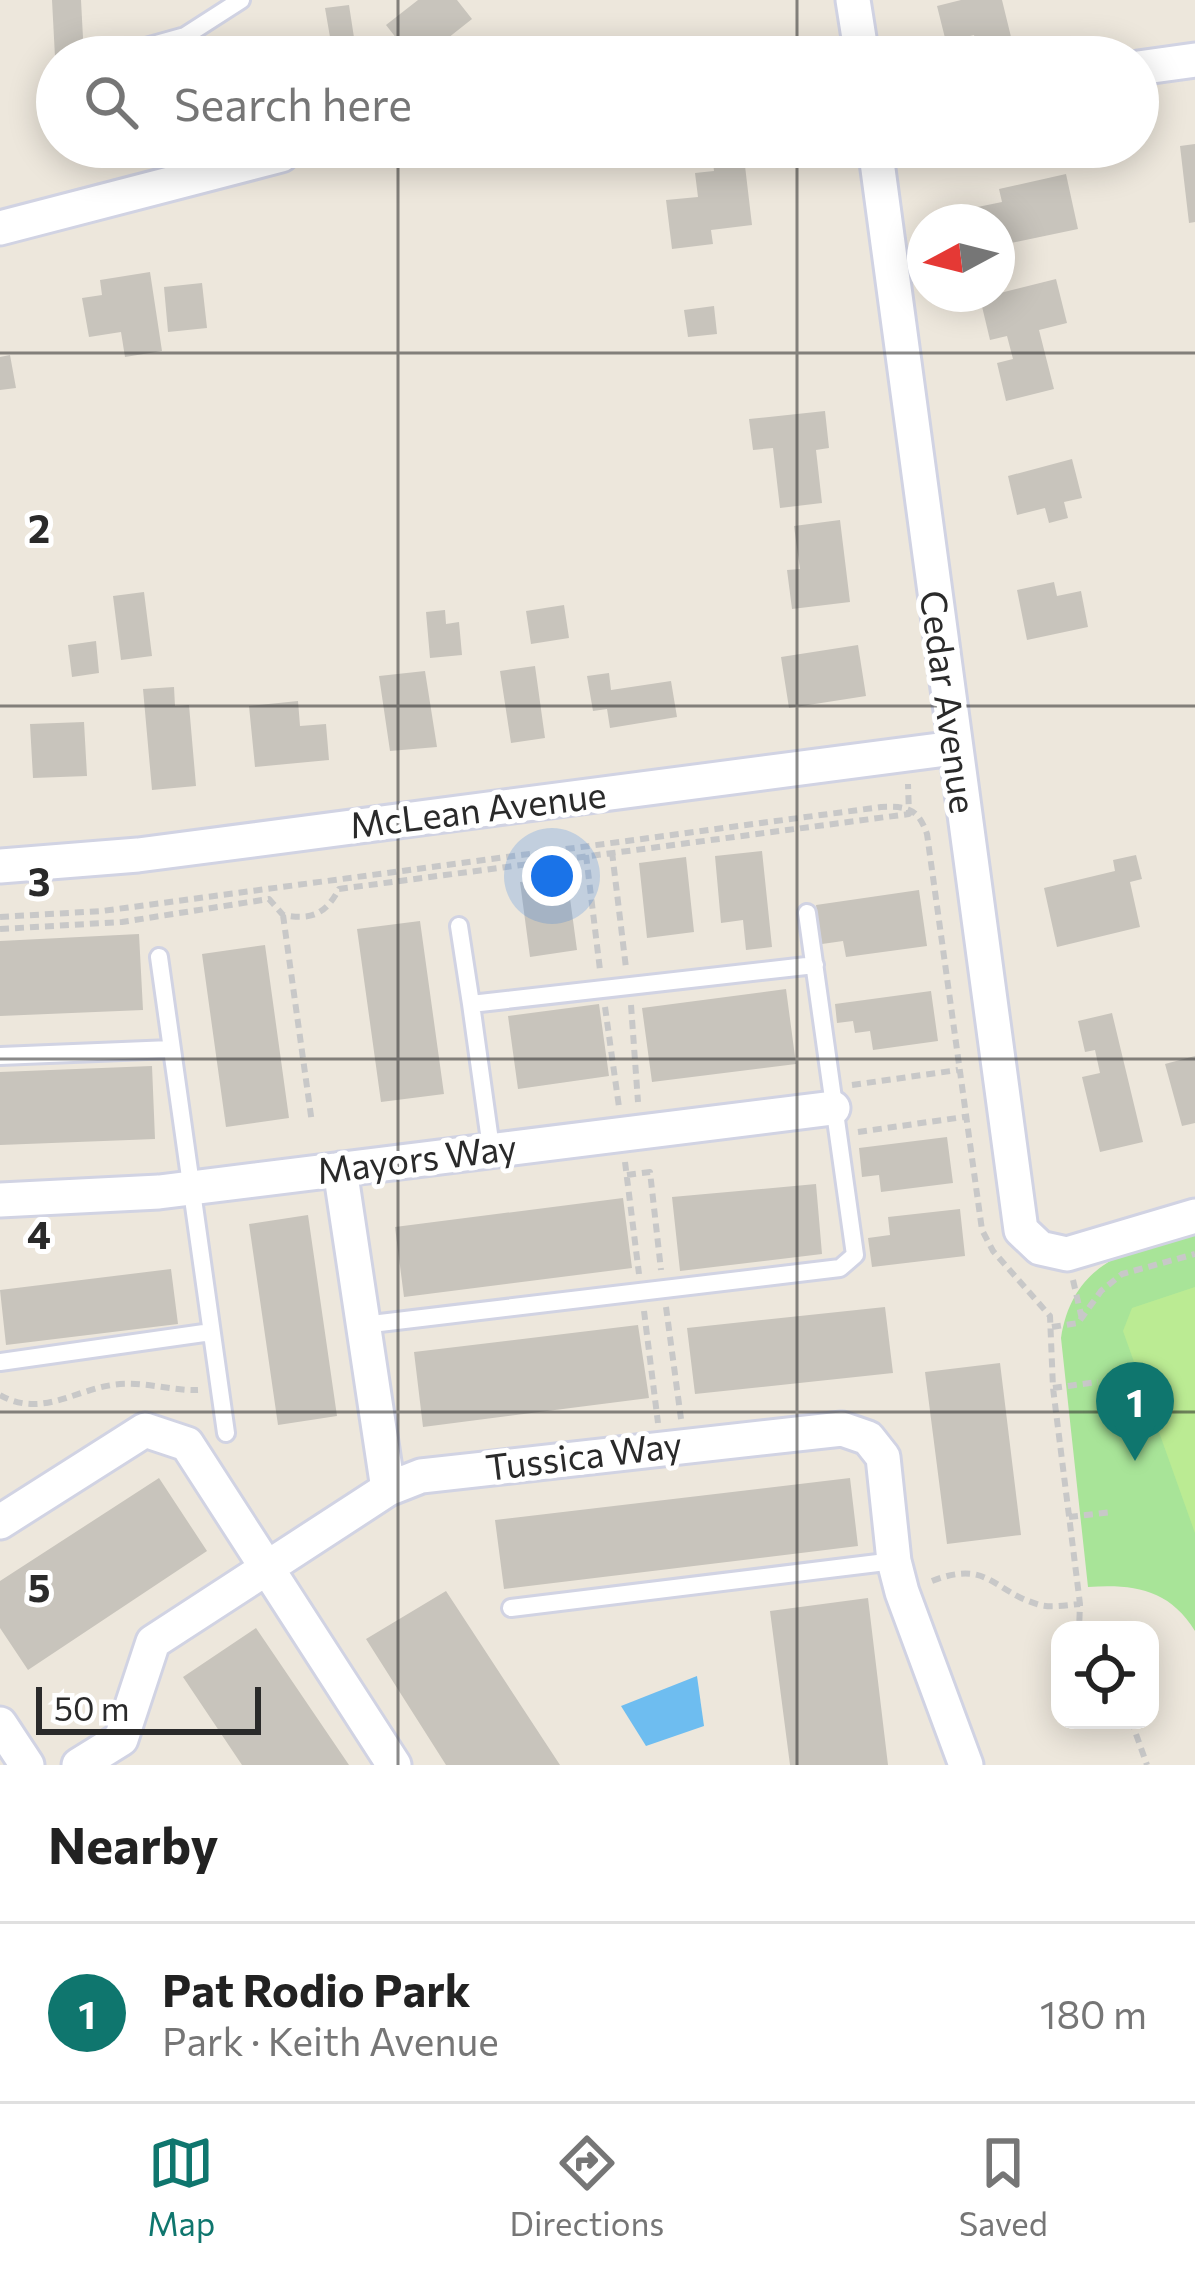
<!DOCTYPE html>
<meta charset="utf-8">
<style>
body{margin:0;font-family:Commissioner,sans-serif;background:#f6f6f6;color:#222}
.controls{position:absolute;right:36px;bottom:36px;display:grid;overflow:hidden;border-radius:24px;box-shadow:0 6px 30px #0003}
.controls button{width:108px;height:108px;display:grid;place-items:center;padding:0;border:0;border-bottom:3px solid #e0e0e0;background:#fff;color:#222;font:60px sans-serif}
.compass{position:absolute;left:907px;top:204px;width:108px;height:108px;border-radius:50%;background:#fff;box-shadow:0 6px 30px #0003;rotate:263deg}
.scale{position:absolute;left:36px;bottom:30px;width:225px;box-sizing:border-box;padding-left:12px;border:6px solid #2a2a2a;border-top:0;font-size:33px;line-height:42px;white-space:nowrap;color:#2a2a2a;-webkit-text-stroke:9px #fff;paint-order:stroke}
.you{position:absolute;left:552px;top:876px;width:42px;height:42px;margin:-30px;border:9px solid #fff;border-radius:50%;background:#1a73e8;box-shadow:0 0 0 18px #1a73e833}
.badge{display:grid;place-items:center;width:78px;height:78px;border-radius:50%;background:#0f766e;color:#fff;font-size:39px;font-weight:700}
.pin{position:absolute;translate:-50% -99px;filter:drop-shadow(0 3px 6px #0008)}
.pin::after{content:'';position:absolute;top:63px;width:42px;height:36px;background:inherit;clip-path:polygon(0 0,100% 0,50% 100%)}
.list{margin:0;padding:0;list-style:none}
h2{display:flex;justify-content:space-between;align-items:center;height:156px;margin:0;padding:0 48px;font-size:51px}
h2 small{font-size:39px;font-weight:400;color:#767676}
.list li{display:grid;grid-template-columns:78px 1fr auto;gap:36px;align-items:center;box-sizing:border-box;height:180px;padding:0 48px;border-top:3px solid #e0e0e0}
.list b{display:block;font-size:45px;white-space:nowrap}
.list p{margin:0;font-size:39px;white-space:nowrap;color:#767676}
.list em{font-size:39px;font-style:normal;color:#767676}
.icon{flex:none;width:66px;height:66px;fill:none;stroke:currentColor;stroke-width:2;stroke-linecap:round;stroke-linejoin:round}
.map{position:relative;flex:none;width:1195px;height:1765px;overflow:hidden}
.search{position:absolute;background:#fff;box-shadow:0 6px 30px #0003;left:36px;right:36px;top:36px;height:132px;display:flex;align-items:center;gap:30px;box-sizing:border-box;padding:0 42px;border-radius:66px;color:#767676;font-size:45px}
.sheet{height:336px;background:#fff}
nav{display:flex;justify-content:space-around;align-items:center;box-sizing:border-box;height:168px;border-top:3px solid #e0e0e0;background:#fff;font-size:33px;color:#767676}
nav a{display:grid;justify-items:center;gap:6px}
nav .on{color:#0f766e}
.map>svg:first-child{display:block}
.green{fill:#a8e498}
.pitch{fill:#bbeb93}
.water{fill:#6ebdf0}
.building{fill:#c8c4bc}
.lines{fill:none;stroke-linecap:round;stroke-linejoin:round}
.lane-casing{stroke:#d1d3e3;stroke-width:22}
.street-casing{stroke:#d1d3e3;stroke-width:39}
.path{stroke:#c8c8c8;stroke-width:6;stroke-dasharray:9 6;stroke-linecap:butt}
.lane{stroke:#fff;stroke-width:16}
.street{stroke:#fff;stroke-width:33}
.grid{fill:none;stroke:#2a2a2a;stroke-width:3;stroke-opacity:0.55}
.labels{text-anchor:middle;stroke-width:10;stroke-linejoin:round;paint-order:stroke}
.street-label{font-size:36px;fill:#2a2a2a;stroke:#fff}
.grid-label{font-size:39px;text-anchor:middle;font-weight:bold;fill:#2a2a2a;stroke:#fff;stroke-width:10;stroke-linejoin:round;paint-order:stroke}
</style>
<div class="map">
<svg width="1195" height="1765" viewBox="0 0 1195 1765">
<rect width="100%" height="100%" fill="#ede7dc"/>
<path class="green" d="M1195,1230V1631C1169,1589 1134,1584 1088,1587L1061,1338C1073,1261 1130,1249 1195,1230Z"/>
<path class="pitch" d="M1195,1287V1533L1123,1331L1132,1308Z"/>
<path class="water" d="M697,1676L704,1726L646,1746L621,1706Z"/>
<path class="building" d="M52,0H81L84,57H55Z
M418,0H457L472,19L424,57H411L386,25Z
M961,0H1002L1012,41L977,49L974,35L946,42L937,6Z
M349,5L357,57H288L287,49L331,43L325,8Z
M1195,144V222L1189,223L1180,146Z
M743,149L752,225L711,230L713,244L672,249L666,200L698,197L695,173L714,171L712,153Z
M1066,174L1078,229L997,246V222H966L963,210L1002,202L999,189Z
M150,272L162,351L125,357L121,332L89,337L82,298L102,295L100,280Z
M1056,279L1067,323L1039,330L1054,389L1006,401L997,363L1013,359L1007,336L990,340L980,298Z
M202,283L207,328L168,332L164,287Z
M714,306L717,334L688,337L684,310Z
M10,355L16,388L0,390V357Z
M825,411L829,448L816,450L822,503L780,508L773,448L753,450L749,419Z
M1072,459L1082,498L1064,502L1068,518L1049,523L1045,508L1017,515L1008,476Z
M840,520L850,602L792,609L787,570L800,569L794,526Z
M1054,582L1057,596L1081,591L1088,627L1027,640L1017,590Z
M144,592L152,656L121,660L113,596Z
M564,605L569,638L531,644L526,611Z
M445,610L446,624L459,622L462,655L430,658L426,612Z
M96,641L99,673L72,677L68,645Z
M858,645L866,696L789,708L781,657Z
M535,666L545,738L511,743L500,671Z
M425,671L437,747L390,751L379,676Z
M609,673L611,690L671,681L677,717L610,728L607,709L593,711L587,676Z
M174,687L175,706L189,705L196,786L152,790L143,689Z
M298,701L300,726L326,724L329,760L255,767L249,706Z
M84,722L87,776L33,778L30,724Z
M762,851L772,947L746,950L743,920L721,923L715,856Z
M1136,855L1142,879L1130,882L1140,927L1057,947L1044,888L1115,871L1113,860Z
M686,857L694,932L647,938L639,863Z
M567,876L577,950L530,957L520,882Z
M919,890L927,946L846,957L843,941L822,944L816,905Z
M420,921L444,1094L381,1102L357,929Z
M139,934L143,1010L0,1016V941Z
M265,945L289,1118L226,1127L202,954Z
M786,989L796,1064L652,1082L642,1008Z
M931,991L938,1041L873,1050L870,1031L855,1033L853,1021L837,1023L835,1004Z
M599,1004L609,1076L518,1089L508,1016Z
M1112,1013L1143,1142L1100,1152L1082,1077L1100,1073L1095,1050L1085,1052L1078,1021Z
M1195,1056V1123L1182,1126L1165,1064Z
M152,1066L155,1139L0,1145V1072Z
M947,1137L953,1183L881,1192L879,1175L862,1177L859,1148Z
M816,1184L822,1254L680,1271L672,1197Z
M623,1198L632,1268L404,1297L395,1227Z
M960,1209L965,1256L872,1267L868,1238L890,1235L888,1217Z
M308,1215L337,1416L278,1425L249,1224Z
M171,1269L178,1324L6,1345L0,1290Z
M885,1307L893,1373L695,1394L687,1328Z
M638,1325L649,1398L423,1427L414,1352Z
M1000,1363L1021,1535L947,1544L925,1372Z
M159,1478L207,1551L28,1670L0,1628V1581Z
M850,1478L858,1546L504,1589L495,1520Z
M446,1591L560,1765H446L366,1639Z
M868,1598L888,1765H790L770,1611Z
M256,1628L349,1765H242L183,1677Z"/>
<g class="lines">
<g class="lane-casing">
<path id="lane" d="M142,48L185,36L241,0
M459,926L471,1004
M159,957L226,1433
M0,1056L171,1049
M491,1148L471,1004L815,965
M363,1325L840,1268L855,1255L807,913
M0,1362L211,1332
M511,1608L894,1561"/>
</g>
<g class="street-casing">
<path id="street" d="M853,0L862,57
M1138,68L1195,60
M875,147L1021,1230L1040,1248L1067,1254L1195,1216
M0,228L281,155
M0,866L138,855L954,748
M340,1169L388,1489
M0,1200L159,1192L833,1108
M0,1522L145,1430L187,1444L394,1765
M0,1724L27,1765
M79,1765L121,1739L153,1642L388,1489L421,1476L842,1429L868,1438L883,1457L894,1561L902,1592L966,1765"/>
</g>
<path class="path" d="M612,852L626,968
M586,855L600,970
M283,915L312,1123
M0,917L102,911L881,807C907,806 918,808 927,834L982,1230L993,1251L1050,1316L1053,1388L1080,1604L1079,1630
M0,929L122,922L269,899L283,915C311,920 325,915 339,889L909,814L908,784
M631,1005L638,1102
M605,1007L619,1107
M852,1085L958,1070
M858,1132L964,1117
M625,1162L639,1274
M627,1175L650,1172L661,1270
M1073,1280L1082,1319
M666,1307L681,1419
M644,1311L658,1423
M1052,1327L1078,1323L1101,1291L1122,1274L1195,1254
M1053,1388L1098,1382
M0,1395C43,1419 75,1388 120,1384C146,1382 173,1391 198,1390
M1069,1517L1112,1512
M932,1581C989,1559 991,1591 1040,1605C1052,1608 1067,1605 1080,1604
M1131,1720L1147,1765"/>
<use href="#lane" class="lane"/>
<use href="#street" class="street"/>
</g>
<path class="grid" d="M398,0V57M797,0V57M398,147V1765M797,147V1765M0,353H1195M0,706H1195M0,1059H1195M0,1412H1195"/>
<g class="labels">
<g class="street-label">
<text transform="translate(948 702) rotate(82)" y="13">Cedar Avenue</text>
<text transform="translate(478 810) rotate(-7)" y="13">McLean Avenue</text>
<text transform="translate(417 1159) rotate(-7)" y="13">Mayors Way</text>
<text transform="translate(584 1456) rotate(-7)" y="13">Tussica Way</text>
</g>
</g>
<g class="grid-label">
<text x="39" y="543">2</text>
<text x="39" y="896">3</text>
<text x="39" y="1249">4</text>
<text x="39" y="1602">5</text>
</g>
</svg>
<div class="controls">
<button><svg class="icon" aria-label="locate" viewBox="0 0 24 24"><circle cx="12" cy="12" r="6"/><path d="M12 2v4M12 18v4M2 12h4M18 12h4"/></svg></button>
</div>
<svg class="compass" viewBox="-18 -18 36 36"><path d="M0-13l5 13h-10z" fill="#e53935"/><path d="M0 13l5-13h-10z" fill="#767676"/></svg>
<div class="scale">50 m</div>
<div class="you"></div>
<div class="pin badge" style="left:1135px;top:1461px">1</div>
<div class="search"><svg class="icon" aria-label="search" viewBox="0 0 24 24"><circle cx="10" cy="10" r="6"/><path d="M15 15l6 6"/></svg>Search here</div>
</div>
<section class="sheet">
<h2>Nearby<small></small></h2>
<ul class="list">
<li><span class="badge">1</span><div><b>Pat Rodio Park</b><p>Park · Keith Avenue</p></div><em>180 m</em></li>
</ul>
</section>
<nav>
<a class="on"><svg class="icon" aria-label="map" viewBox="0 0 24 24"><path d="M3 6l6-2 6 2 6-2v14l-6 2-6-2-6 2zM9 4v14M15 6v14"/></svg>Map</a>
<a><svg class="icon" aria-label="directions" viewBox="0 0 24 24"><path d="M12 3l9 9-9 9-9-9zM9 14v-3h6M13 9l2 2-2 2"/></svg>Directions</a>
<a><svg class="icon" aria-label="saved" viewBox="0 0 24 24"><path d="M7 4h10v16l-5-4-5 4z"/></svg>Saved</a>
</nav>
